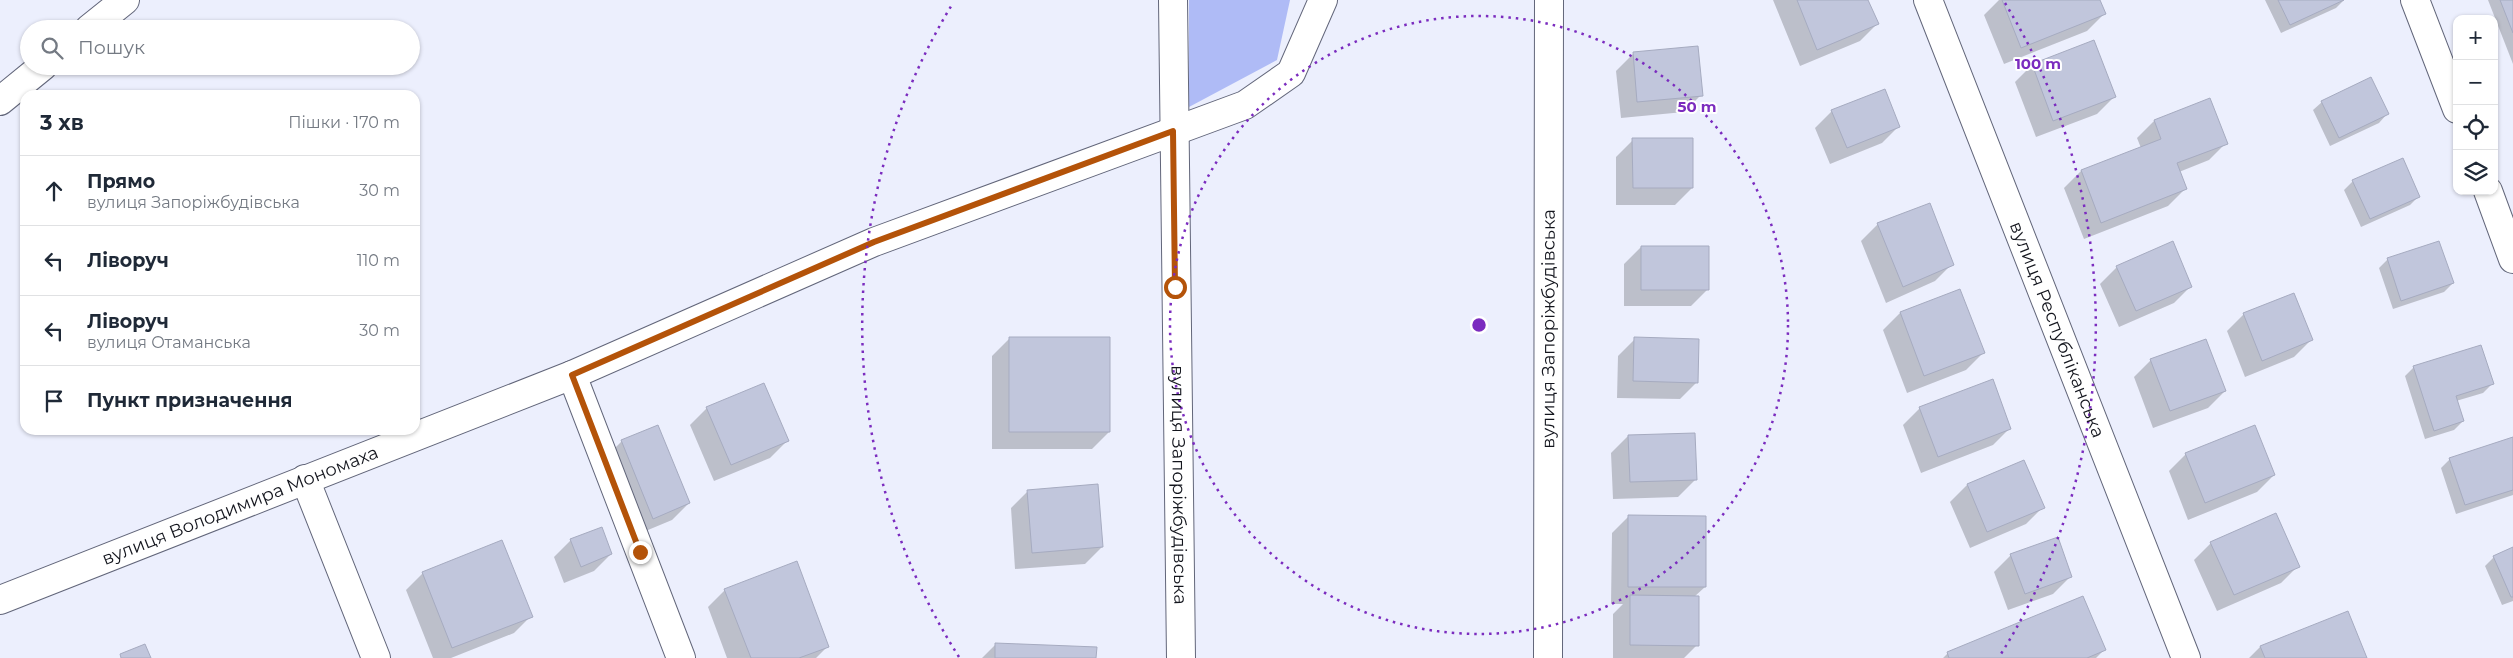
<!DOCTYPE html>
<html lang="uk">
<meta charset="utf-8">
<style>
body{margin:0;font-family:Montserrat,sans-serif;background:#f2f2f3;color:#1f2937}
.controls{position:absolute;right:15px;top:15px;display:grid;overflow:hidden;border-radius:10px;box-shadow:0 1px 4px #0004}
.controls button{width:45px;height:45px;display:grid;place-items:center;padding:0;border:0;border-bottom:1px solid #e0e1e3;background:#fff;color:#1f2937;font:25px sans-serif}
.stop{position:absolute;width:15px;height:15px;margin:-11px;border:4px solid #b45309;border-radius:50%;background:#fff}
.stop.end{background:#b45309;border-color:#fff;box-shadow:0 1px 5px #0008}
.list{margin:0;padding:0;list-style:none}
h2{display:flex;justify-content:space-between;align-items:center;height:65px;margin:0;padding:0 20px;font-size:21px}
h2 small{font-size:16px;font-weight:400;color:#747a83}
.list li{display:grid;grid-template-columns:32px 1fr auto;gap:15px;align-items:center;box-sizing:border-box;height:70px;padding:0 20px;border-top:1px solid #e0e1e3}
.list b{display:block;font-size:19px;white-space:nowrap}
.list p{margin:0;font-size:16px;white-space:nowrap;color:#747a83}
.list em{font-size:16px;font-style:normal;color:#747a83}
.icon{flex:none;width:28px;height:28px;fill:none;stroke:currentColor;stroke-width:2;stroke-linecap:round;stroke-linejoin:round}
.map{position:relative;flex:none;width:2513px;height:658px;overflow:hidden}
.search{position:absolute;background:#fff;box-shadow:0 1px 4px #0004;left:20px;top:20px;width:400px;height:55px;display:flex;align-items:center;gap:12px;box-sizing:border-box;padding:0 18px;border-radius:28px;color:#747a83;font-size:19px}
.panel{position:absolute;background:#fff;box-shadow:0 1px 4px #0004;left:20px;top:90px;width:400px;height:345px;border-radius:15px}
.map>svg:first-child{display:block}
.green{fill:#afbbf6}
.shadow{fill:#0003}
.building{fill:#c1c6dc;stroke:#a6abc0}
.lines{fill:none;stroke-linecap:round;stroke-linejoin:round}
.minor-casing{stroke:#62667a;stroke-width:30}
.minor{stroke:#fff;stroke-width:28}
.route{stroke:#b45309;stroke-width:6}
.ring{fill:none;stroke:#7b2cbf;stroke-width:2.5;stroke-dasharray:2.5 5}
.labels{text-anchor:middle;stroke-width:4;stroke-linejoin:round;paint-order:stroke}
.street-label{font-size:18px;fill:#13151d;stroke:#fff}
.centre{fill:#7b2cbf;stroke:#fff;stroke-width:2.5}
.ring-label{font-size:15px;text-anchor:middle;font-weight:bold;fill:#7b2cbf;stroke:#fff;stroke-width:4;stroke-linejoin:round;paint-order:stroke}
</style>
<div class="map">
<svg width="2513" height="658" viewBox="0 0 2513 658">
<rect width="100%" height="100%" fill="#eceffd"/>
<path class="green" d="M1189,0H1290L1277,60L1189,107Z"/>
<path class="shadow" d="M1773,0H1867L1877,24L1860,41L1800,66Z
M1999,0H2098L2104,14L2087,31L2004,64L1984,15Z
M2265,0H2344L2336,8L2281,33Z
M2488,0H2513V64Z
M1697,48L1701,95L1684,112L1621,118L1616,71L1633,54Z
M2032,65L2114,97L2097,114L2036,137L2015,82Z
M2322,102L2387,114L2379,123L2330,146L2313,110Z
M1832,111L1899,126L1882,143L1830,164L1815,128Z
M2154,121L2226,143L2209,160L2179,172L2185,189L2168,206L2084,239L2064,188L2081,171L2141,148L2137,138Z
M1633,140L1692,188L1675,205H1616V157Z
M2353,181L2419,196L2410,205L2361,227L2344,190Z
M1878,224L1952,264L1935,281L1886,303L1861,241Z
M1641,247L1708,289L1691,306H1624V264Z
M2388,259L2453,283L2444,292L2393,309L2379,268Z
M2117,267L2191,286L2174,303L2119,327L2100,284Z
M1900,313L1983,353L1966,370L1907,393L1883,330Z
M2244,314L2311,340L2294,357L2245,377L2227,331Z
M1009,339L1109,432L1092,449H992V356Z
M1635,339L1697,382L1680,399L1617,398L1618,356Z
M2151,360L2225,391L2208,408L2153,428L2134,377Z
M2414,367L2492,384L2483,393L2456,401L2463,421L2454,430L2425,439L2405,376Z
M707,408L787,441L770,458L714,481L690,425Z
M1920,408L2010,428L1993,445L1921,473L1903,425Z
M1628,436L1695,480L1678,497L1613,499L1611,453Z
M2513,438V495L2456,514L2441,468L2450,459Z
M622,441L689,503L672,520L636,535L605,458Z
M2186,454L2274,475L2257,492L2188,520L2169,471Z
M1967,485L2043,507L2026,524L1970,548L1950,502Z
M1028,491L1102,547L1085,564L1015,569L1011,508Z
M1629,516L1705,587L1694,597L1697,645L1684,658H1613V614L1623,604H1611L1612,533Z
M571,540L611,554L594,571L564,583L554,557Z
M2211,543L2298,566L2281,583L2217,611L2194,560Z
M2513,549V601L2502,605L2485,566L2494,557Z
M2011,555L2070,577L2053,594L2008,610L1994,572Z
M423,573L531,616L514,633L451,658H433L406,590Z
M725,590L827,647L816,658H727L708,607Z
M996,644L1095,658H982Z
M2260,647L2365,658H2249Z
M2104,650L2096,658H1943L1948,653Z"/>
<path class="building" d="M1797,0H1868L1879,24L1817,50Z
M2002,0H2100L2106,14L2021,48Z
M2278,0H2344L2290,25Z
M2500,0H2513V33Z
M2094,40L2116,97L2053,121L2032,64Z
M1698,46L1703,96L1637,102L1633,52Z
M2371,77L2389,114L2339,138L2321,101Z
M1885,89L1900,127L1847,148L1831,110Z
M2210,98L2228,144L2177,163L2187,189L2101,223L2081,170L2161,139L2154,120Z
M1632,138H1693V188H1633Z
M2403,158L2420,197L2370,219L2352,180Z
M1930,203L1954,265L1903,287L1877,223Z
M2173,241L2192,287L2136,311L2116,266Z
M2439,241L2454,283L2401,301L2387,258Z
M1641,246H1709V290H1641Z
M1960,289L1985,353L1924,376L1900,312Z
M2294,293L2313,340L2262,361L2243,313Z
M1009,337H1110V432H1009Z
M1634,337L1699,339L1698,383L1633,381Z
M2206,339L2226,391L2170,411L2150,359Z
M2481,345L2494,384L2456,396L2464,421L2434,431L2413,366Z
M1993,379L2011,429L1938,457L1919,407Z
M764,383L789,441L731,465L706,407Z
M658,425L690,503L653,519L621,440Z
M2255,425L2275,475L2205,503L2185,453Z
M1695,433L1697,480L1630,482L1628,435Z
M2513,437V490L2465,505L2449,458Z
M2024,460L2045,508L1987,532L1967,484Z
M1098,484L1103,547L1032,553L1027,490Z
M2276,513L2300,567L2234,595L2210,542Z
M1628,515L1706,516V587H1628Z
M602,527L612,554L581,567L570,539Z
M2058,537L2072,577L2025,594L2010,554Z
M502,540L533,617L452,648L422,572Z
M2513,547V597H2511L2493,556Z
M797,561L829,647L799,658H751L724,589Z
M1630,595L1699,596V646L1630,645Z
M2083,596L2106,650L2087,658H1949L1947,652Z
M2348,611L2367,658H2265L2260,646Z
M995,643L1097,647L1096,658H995Z
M145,644L151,658H121L120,654Z"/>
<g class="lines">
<g class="minor-casing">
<g id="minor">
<path id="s1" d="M1173,0L1181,658"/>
<path id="s2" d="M1928,0L2186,658"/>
<path d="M2415,0L2457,109"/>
<path d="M89,29L125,0"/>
<path d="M0,101L43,66"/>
<path d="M2488,191L2513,259"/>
<path d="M572,375L681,658"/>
<path d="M305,479L376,658"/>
<path id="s3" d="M0,600L572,375L874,242L1245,105L1291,73L1323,0"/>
<path id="s4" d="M1548,658L1549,0"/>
</g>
</g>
<use href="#minor" class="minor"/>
</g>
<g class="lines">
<path class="route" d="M640,552L572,375L874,242L1173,131L1175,287"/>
</g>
<g class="ring">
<circle cx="1479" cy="325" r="309"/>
<path d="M959 657A617 617 0 0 1 953 3M2005 3A617 617 0 0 1 1999 657"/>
</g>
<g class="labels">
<g class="street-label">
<text dy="6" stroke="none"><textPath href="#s4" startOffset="329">вулиця Запоріжбудівська</textPath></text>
<text dy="6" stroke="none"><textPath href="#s2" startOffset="354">вулиця Республіканська</textPath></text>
<text dy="6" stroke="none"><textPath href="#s1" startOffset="485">вулиця Запоріжбудівська</textPath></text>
<text dy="6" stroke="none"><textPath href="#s3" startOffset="258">вулиця Володимира Мономаха</textPath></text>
</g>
</g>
<circle cx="1479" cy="325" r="8" class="centre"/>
<g class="ring-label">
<text x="2038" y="69">100 m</text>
<text x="1697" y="112">50 m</text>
</g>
</svg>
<div class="controls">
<button>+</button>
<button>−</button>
<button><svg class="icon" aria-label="locate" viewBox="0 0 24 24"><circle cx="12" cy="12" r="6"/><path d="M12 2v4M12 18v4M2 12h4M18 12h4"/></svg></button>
<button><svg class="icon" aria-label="layers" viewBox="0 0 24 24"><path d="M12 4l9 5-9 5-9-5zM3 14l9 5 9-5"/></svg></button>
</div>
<div class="stop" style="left:1175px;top:287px"></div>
<div class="stop end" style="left:640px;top:552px"></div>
<div class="search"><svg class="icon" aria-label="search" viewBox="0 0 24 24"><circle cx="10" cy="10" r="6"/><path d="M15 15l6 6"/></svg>Пошук</div>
<section class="panel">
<h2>3 хв<small>Пішки · 170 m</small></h2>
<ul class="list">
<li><svg class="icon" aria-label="ahead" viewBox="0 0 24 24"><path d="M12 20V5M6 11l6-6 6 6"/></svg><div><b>Прямо</b><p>вулиця Запоріжбудівська</p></div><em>30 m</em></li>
<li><svg class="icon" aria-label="left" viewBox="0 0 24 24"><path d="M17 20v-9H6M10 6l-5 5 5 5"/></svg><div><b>Ліворуч</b></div><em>110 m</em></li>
<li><svg class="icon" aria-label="left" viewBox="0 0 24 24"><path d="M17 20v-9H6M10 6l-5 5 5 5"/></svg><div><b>Ліворуч</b><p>вулиця Отаманська</p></div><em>30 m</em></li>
<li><svg class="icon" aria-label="arrive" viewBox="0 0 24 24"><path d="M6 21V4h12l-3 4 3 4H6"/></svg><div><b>Пункт призначення</b></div></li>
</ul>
</section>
</div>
